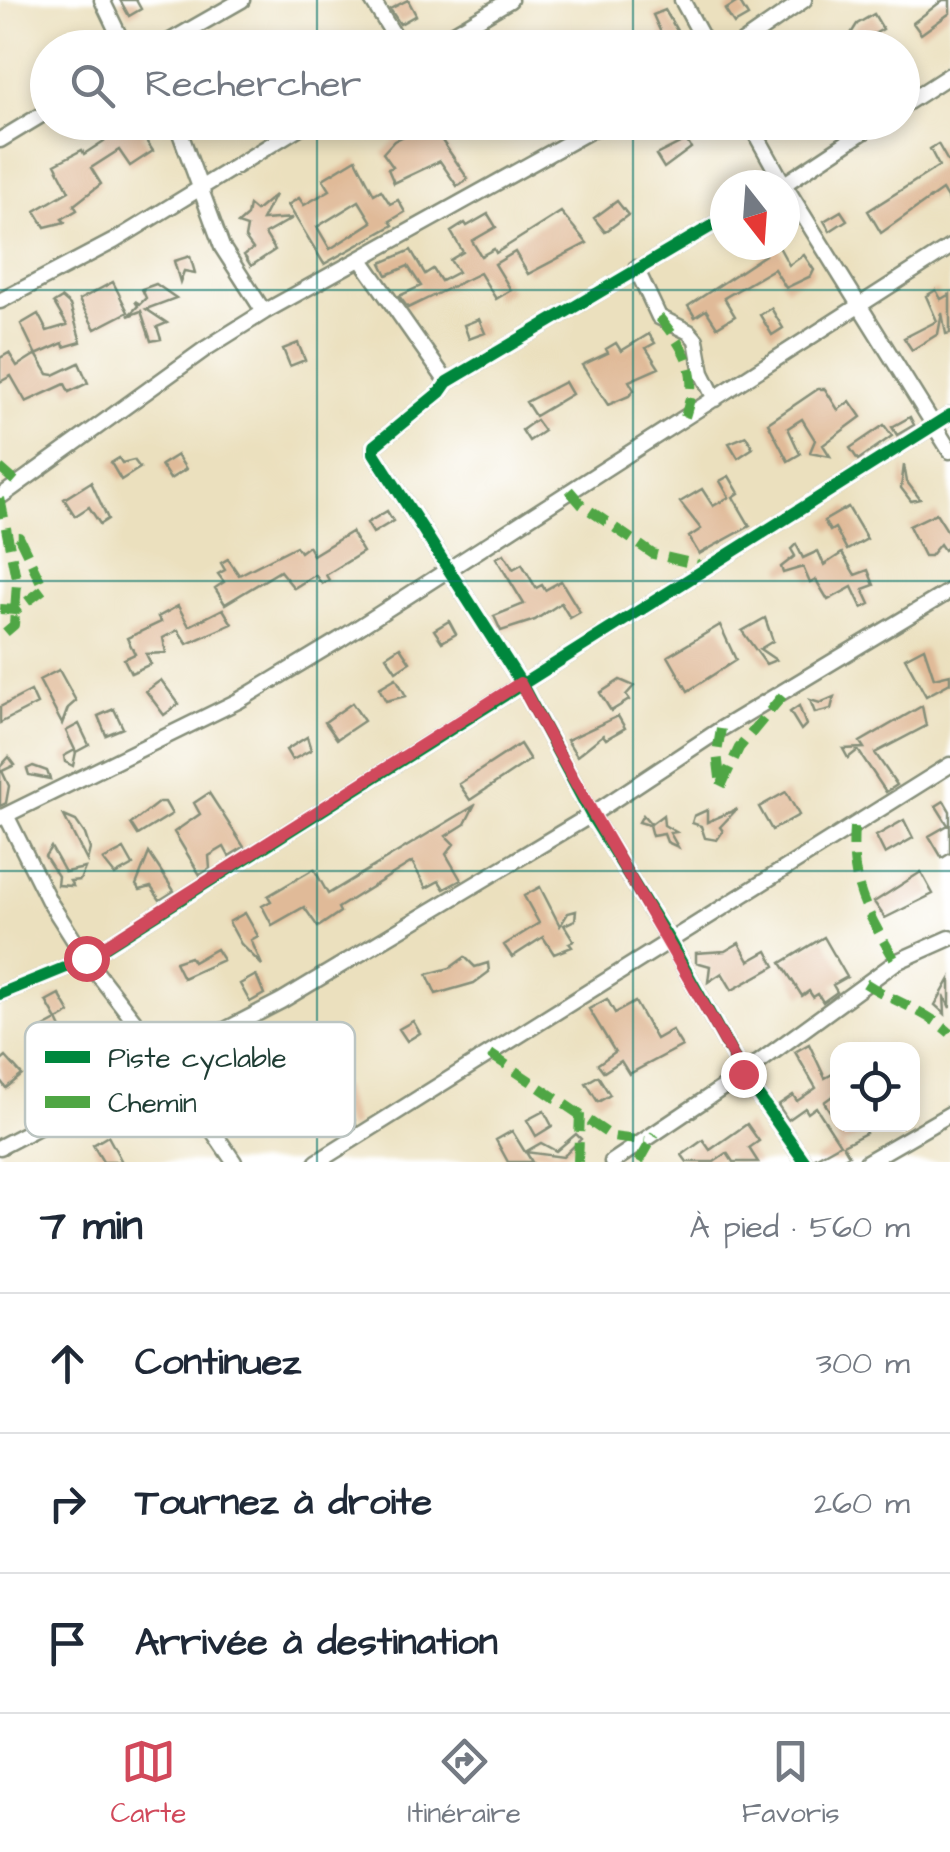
<!DOCTYPE html>
<html lang="fr">
<meta charset="utf-8">
<style>
body{margin:0;font-family:"Architects Daughter",sans-serif;background:#f2f2f3;color:#1f2937}
.controls{position:absolute;right:30px;bottom:30px;display:grid;overflow:hidden;border-radius:20px;box-shadow:0 5px 15px #0003}
.controls button{width:90px;height:90px;display:grid;place-items:center;padding:0;border:0;border-bottom:2px solid #e0e1e3;background:#fff;color:#1f2937;font:50px sans-serif}
.compass{position:absolute;left:710px;top:170px;width:90px;height:90px;border-radius:50%;background:#fff;box-shadow:0 5px 15px #0003;rotate:163deg}
.stop{position:absolute;width:30px;height:30px;margin:-22px;border:8px solid #d1495b;border-radius:50%;background:#fff}
.stop.end{background:#d1495b;border-color:#fff;box-shadow:0 2px 10px #0008}
.list{margin:0;padding:0;list-style:none}
h2{display:flex;justify-content:space-between;align-items:center;height:130px;margin:0;padding:0 40px;font-size:42px}
h2 small{font-size:32px;font-weight:400;color:#747a83}
.list li{display:grid;grid-template-columns:65px 1fr auto;gap:30px;align-items:center;box-sizing:border-box;height:140px;padding:0 40px;border-top:2px solid #e0e1e3}
.list b{display:block;font-size:38px;white-space:nowrap}
.list em{font-size:32px;font-style:normal;color:#747a83}
.icon{flex:none;width:55px;height:55px;fill:none;stroke:currentColor;stroke-width:2;stroke-linecap:round;stroke-linejoin:round}
.map{position:relative;flex:none;width:950px;height:1162px;overflow:hidden}
.search{position:absolute;background:#fff;box-shadow:0 5px 15px #0003;left:30px;right:30px;top:30px;height:110px;display:flex;align-items:center;gap:25px;box-sizing:border-box;padding:0 35px;border-radius:55px;color:#747a83;font-size:38px}
.sheet{height:550px;background:#fff}
nav{display:flex;justify-content:space-around;align-items:center;box-sizing:border-box;height:140px;border-top:2px solid #e0e1e3;background:#fff;font-size:28px;color:#747a83}
nav a{display:grid;justify-items:center;gap:5px}
nav .on{color:#d1495b}
.map>svg:first-child{display:block}
.building{fill:#e0ba98;fill-rule:evenodd}
.lines{fill:none;stroke-linecap:round;stroke-linejoin:round}
.minor-casing{stroke:#858e79;stroke-width:19}
.minor{stroke:#fff;stroke-width:14}
.quiet{stroke:#4fa644;stroke-width:10;stroke-dasharray:20 10;stroke-linecap:butt}
.cycleway-casing{stroke:#fff;stroke-width:19}
.cycleway{stroke:#00873e;stroke-width:12}
.route{stroke:#d1495b;stroke-width:12}
.grid{fill:none;stroke:#0f766e;stroke-width:2.5;stroke-opacity:0.55}
.key{fill:#fff;stroke:#bcc5c2;stroke-width:2.5}
.key-label{font-size:28px;fill:#1f3d34}
</style>
<div class="map">
<svg width="950" height="1162" viewBox="0 0 950 1162">
<rect width="100%" height="100%" fill="#fff"/>
<filter id="ink" filterUnits="userSpaceOnUse"><feTurbulence type="fractalNoise" baseFrequency=".01" numOctaves="2"/><feDisplacementMap in="SourceGraphic" scale="20" xChannelSelector="R" yChannelSelector="G"/><feConvolveMatrix kernelMatrix="1 2 1 2 8 2 1 2 1" color-interpolation-filters="sRGB"/></filter>
<filter id="wash" filterUnits="userSpaceOnUse"><feTurbulence type="fractalNoise" baseFrequency=".0048" numOctaves="4" result="noise"/><feDisplacementMap in="SourceGraphic" scale="40" xChannelSelector="R" yChannelSelector="G"/><feGaussianBlur stdDeviation="2.25" result="paint"/><feColorMatrix in="noise" values="0 0 0 0 0 0 0 0 0 0 0 0 0 0 0 0 0 1.4 0 .05"/><feComposite in="paint" operator="in"/></filter>
<g filter="url(#wash)">
<rect width="100%" height="100%" fill="#ebe0be"/>
<g id="blocks">
<path class="building" d="M120,0H136L141,9L129,16Z
M408,0L416,15L400,24L390,9Z
M943,0H950V13L921,34L913,23Z
M739,1L748,16L734,24L725,10Z
M665,10L687,48H642L662,35L653,15Z
M874,14L883,29L860,42L863,48H842L857,24Z
M131,122H160L142,135L153,151L130,166L119,150L91,168L101,184L74,205L77,210L62,219L65,222L45,227L35,211L69,191L55,164L82,150L84,154L104,141L100,135L107,130L116,132Z
M430,123L468,179L457,186L440,161L394,183L388,169L393,167L383,153L394,141Z
M686,140L691,148L664,168L656,155Z
M938,144L950,165V203L942,190L881,233L868,211L939,166L930,149Z
M356,159L374,194L381,190L390,204L398,200L405,212L390,221L393,225L324,264L288,205L299,198L304,205L330,190L323,179ZM359,201L372,222L330,249L317,227Z
M275,195L262,220L293,218L265,234L275,250L251,266L244,255L253,249L245,238L247,227L238,224L247,216L249,205L256,211Z
M617,201L628,215L605,232L594,218Z
M841,211L847,220L830,231L824,221Z
M561,212L587,243L528,274L515,252L495,264L511,290L496,299L480,273L408,308L399,296L421,286L408,266L387,275L381,263L411,250L425,274L433,269L441,281L458,272L450,260L463,252L451,232L465,223L467,226L488,214L496,227L472,241L481,256L494,249L496,253Z
M759,245H778L789,265L804,255L814,270L811,276L786,288L774,269L724,298L735,316L717,327L706,310L695,317L688,306L765,255Z
M190,256L195,273L184,271L180,282L174,261Z
M113,282L128,312L95,329L79,300Z
M156,284L176,298L146,309L167,323L157,327L161,339L151,341L141,311L128,316L138,306L135,301L140,304L146,298L142,289Z
M936,290L941,299L950,294V333L946,334L942,313L938,334L912,350L904,338L937,321L926,296Z
M62,298L70,305L81,342L64,347L63,343L36,355L21,324L38,314L47,331L67,325L54,303Z
M771,308L783,328L772,335L760,315Z
M479,319L485,333L469,339L464,325Z
M649,334L655,343L646,348L659,368L629,381L634,390L629,396L608,405L582,365L608,353L606,349L616,343L621,351Z
M298,343L305,360L290,366L283,349Z
M9,353L17,366L36,354L48,374L54,375L79,363L88,383L69,392L65,384L26,402L11,376L0,382V358Z
M565,382L572,394L535,416L526,402Z
M818,389H825L838,410L850,401L861,417L823,445L830,456L810,452L815,440L802,419L788,428L800,454L788,461L768,423Z
M910,417L914,425L897,435L892,427Z
M536,420L544,431L529,441L522,430Z
M884,425L892,436L858,460L850,448Z
M746,436L753,448L738,458L729,443Z
M177,455L186,469L170,479L161,465Z
M119,458L122,463L134,460L140,468L121,480L111,463Z
M904,465L907,482L920,499L911,501L901,488Z
M729,476L739,493L733,497L750,526L699,554L689,537L701,529L680,502L702,489L713,506L729,497L720,481Z
M91,482L108,519L100,524L89,507L75,516L64,499Z
M848,507L867,539L847,550L835,528L830,531L824,521Z
M387,511L393,521L373,533L367,523Z
M936,513L950,535V546L944,550L940,544L930,556H924L909,526Z
M351,532L363,552L326,575L329,580L322,584L315,575L294,588L280,571L225,604L215,588L224,582L218,574L225,570L221,563L228,559L239,575L296,546L300,552L308,546L313,555Z
M796,544L803,558L818,551L824,565L842,553L855,575L868,570L874,585L863,589L870,604L862,608L852,587L828,600L816,580L810,583L803,567L783,573L781,567L795,556L791,549Z
M504,554L513,569L522,564L536,588L542,585L545,590L561,581L580,612L570,618L561,603L535,620L501,631L494,616L524,604L496,558Z
M178,606L189,626L223,609L232,624L187,644L178,630L163,638L166,653L146,654L151,664L131,673L124,659L135,654L127,638L161,622L158,617Z
M765,618L773,641L760,649L776,660L766,664L742,631Z
M449,621L456,634L442,642L434,630Z
M720,625L736,660L688,691L668,656Z
M400,647L410,662L396,671L386,656Z
M924,648L934,678L950,674V683L926,696L905,658Z
M59,670L76,701L68,708L62,724L39,680Z
M396,678L406,696L386,701L379,688Z
M161,680L179,704L164,715L146,691Z
M620,680L634,686L626,695L629,700L611,711L600,693Z
M31,691L37,704L0,723V707Z
M834,697L831,709L815,713L810,700L820,703Z
M352,703L364,721L337,739L325,722Z
M799,706L806,725L801,730L790,712Z
M922,706L926,726L875,753L897,785L886,792L858,750L848,758L843,749L864,748L860,742Z
M114,709L123,728L106,735L98,716Z
M618,716L625,728L606,739L603,735L577,756L567,740Z
M79,724L89,745L76,752L73,766L65,762L64,756L75,750L66,731Z
M307,737L311,750L292,760L286,750Z
M520,744L530,760L470,800L459,784Z
M9,757L15,765L2,771L9,786L6,803L0,806V767Z
M33,766L47,771L50,779L29,775L27,769Z
M786,792L799,815L772,830L759,807Z
M209,793L244,847L229,856L224,847L209,856L210,869L200,875L174,832L200,814L194,803Z
M944,801L950,811V853L942,858L929,836L948,825L936,806Z
M159,802H165L172,814L138,835L131,824Z
M474,806L465,824L446,836L454,844L446,854L461,880L444,889L439,881L426,888L412,862L338,908L340,912L318,927L304,907L272,925L262,906L271,901L268,896L314,869L328,894Z
M737,809L720,827L723,831L717,840L705,838L701,826L692,823L694,816L707,810V822Z
M663,815L664,825L676,832L670,833L678,847L667,842L664,834L652,836L649,825L639,822L643,815L651,824Z
M64,816L76,821L85,834L90,849L87,861Z
M904,820L913,838L885,854L876,836Z
M51,847L65,872L85,868L80,880L70,881L73,886L57,885L58,876L45,856Z
M124,849L133,865L115,875L103,860Z
M149,853L174,891L160,900L151,887L140,890L136,885Z
M921,872L933,894L885,918L874,902Z
M540,887L560,926L568,913L576,911L575,920L564,925L574,941L569,943L572,947L554,954L543,937L512,957L504,945L539,923L524,896Z
M245,913L258,936L251,940L262,965L241,944L229,922Z
M824,937L847,977L833,985L837,992L823,1002L818,994L813,997L809,991L802,996L781,963Z
M739,943L749,961L767,951L775,966L732,990L722,973L708,982L710,966L696,962V953L725,951Z
M216,949L223,960L183,978L175,962L190,957L193,962Z
M465,957L475,967L488,963L489,972L474,983L436,994L427,974L450,968Z
M256,975L264,994L250,1002L240,984Z
M950,979V1008L944,995L945,1014L935,1005Z
M59,994L70,1013L57,1020L46,1001Z
M607,999L615,1013L635,1002L656,1039L672,1030L682,1046L629,1074L621,1061L604,1072L598,1064L615,1052L589,1009Z
M57,1020L64,1035L51,1042L44,1027Z
M413,1021L420,1033L407,1041L399,1029Z
M809,1044L825,1078L838,1071V1092L824,1102L838,1124H861L866,1133L843,1145L849,1155L837,1162H816L815,1158L840,1144L816,1107L808,1113L805,1108L788,1120L778,1105L793,1095L797,1101L816,1088L795,1052Z
M6,1057L22,1075L6,1088L0,1080V1062Z
M598,1076L610,1095L598,1102L586,1083Z
M326,1080L331,1092L343,1086L356,1125L348,1129L338,1110L332,1113L322,1093L310,1094L311,1087Z
M544,1111L552,1126L536,1136L527,1120Z
M747,1124L759,1141L749,1148L758,1162H733L727,1153L714,1162H687L682,1155L703,1140L710,1150Z
M512,1131L525,1152L541,1143L556,1151L576,1134L581,1139L563,1157L526,1152L532,1162H508L496,1140Z
M108,1136L122,1162H103L93,1145Z"/>
</g>
</g>
<g filter="url(#ink)">
<use href="#blocks" fill-opacity="0" stroke="#858e79" stroke-width="2.5"/>
<g class="lines">
<g class="minor-casing">
<path id="minor" d="M102,0L125,48
M372,0L402,48
M682,0L708,48
M158,48L242,0
M429,48L510,0
M735,48L804,0
M902,106L950,75
M176,122L222,247L264,312
M749,122L784,185
M0,140L48,111
M783,185L878,122
M785,186L950,451
M725,218L447,382L440,392L374,446V453L521,683L591,815L669,940L743,1074L805,1162
M362,261L447,382
M636,268L659,317L689,332L696,340L702,373L715,399
M0,301L114,241L308,122
M0,497L205,349L264,312L606,122
M6,815L49,901L86,959L166,1062L234,1162
M0,818L238,701L339,640L950,247
M0,994L86,959L950,415
M0,1147L281,1001L591,815L721,729L950,591
M317,1162L950,765
M612,1162L743,1074L896,962L950,938
M867,1162L950,1114"/>
</g>
<use href="#minor" class="minor"/>
<path class="quiet" d="M659,317C687,352 700,372 685,417
M0,468L16,482
M569,490L582,505L653,554L707,567
M0,498L17,583L14,625L0,637
M0,609L16,610L44,589L19,537H10
M721,729L717,753L721,786
M721,786L739,748L784,694
M854,827C850,887 867,912 896,962
M865,983C894,1002 923,1009 950,1033
M490,1054L613,1137L645,1141
M578,1162L580,1114
M639,1162L655,1134"/>
<g class="cycleway-casing">
<path id="cycleway" d="M725,218L447,382L440,392L374,446V453L521,683L591,815L669,940L743,1074L805,1162
M0,994L86,959L950,415"/>
</g>
<use href="#cycleway" class="cycleway"/>
</g>
</g>
<g class="lines" filter="url(#ink)">
<path class="route" d="M86,958L520,683C591,815 670,943 743,1074"/>
</g>
<path class="grid" d="M317,0V48M633,0V48M317,122V1162M633,122V1162M0,290H950M0,581H950M0,871H950"/>
<rect x="25" y="1022" width="330" height="115" rx="15" class="key"/>
<rect x="45" y="1051" width="45" height="12" fill="#00873e"/>
<rect x="45" y="1096" width="45" height="12" fill="#4fa644"/>
<g class="key-label">
<text x="108" y="1067">Piste cyclable</text>
<text x="108" y="1112">Chemin</text>
</g>
</svg>
<div class="controls">
<button><svg class="icon" aria-label="locate" viewBox="0 0 24 24"><circle cx="12" cy="12" r="6"/><path d="M12 2v4M12 18v4M2 12h4M18 12h4"/></svg></button>
</div>
<svg class="compass" viewBox="-18 -18 36 36"><path d="M0-13l5 13h-10z" fill="#e53935"/><path d="M0 13l5-13h-10z" fill="#747a83"/></svg>
<div class="stop" style="left:86px;top:958px"></div>
<div class="stop end" style="left:743px;top:1074px"></div>
<div class="search"><svg class="icon" aria-label="search" viewBox="0 0 24 24"><circle cx="10" cy="10" r="6"/><path d="M15 15l6 6"/></svg>Rechercher</div>
</div>
<section class="sheet">
<h2>7 min<small>À pied · 560 m</small></h2>
<ul class="list">
<li><svg class="icon" aria-label="ahead" viewBox="0 0 24 24"><path d="M12 20V5M6 11l6-6 6 6"/></svg><div><b>Continuez</b></div><em>300 m</em></li>
<li><svg class="icon" aria-label="right" viewBox="0 0 24 24"><path d="M7 20v-9h11M14 6l5 5-5 5"/></svg><div><b>Tournez à droite</b></div><em>260 m</em></li>
<li><svg class="icon" aria-label="arrive" viewBox="0 0 24 24"><path d="M6 21V4h12l-3 4 3 4H6"/></svg><div><b>Arrivée à destination</b></div></li>
</ul>
</section>
<nav>
<a class="on"><svg class="icon" aria-label="map" viewBox="0 0 24 24"><path d="M3 6l6-2 6 2 6-2v14l-6 2-6-2-6 2zM9 4v14M15 6v14"/></svg>Carte</a>
<a><svg class="icon" aria-label="directions" viewBox="0 0 24 24"><path d="M12 3l9 9-9 9-9-9zM9 14v-3h6M13 9l2 2-2 2"/></svg>Itinéraire</a>
<a><svg class="icon" aria-label="saved" viewBox="0 0 24 24"><path d="M7 4h10v16l-5-4-5 4z"/></svg>Favoris</a>
</nav>
